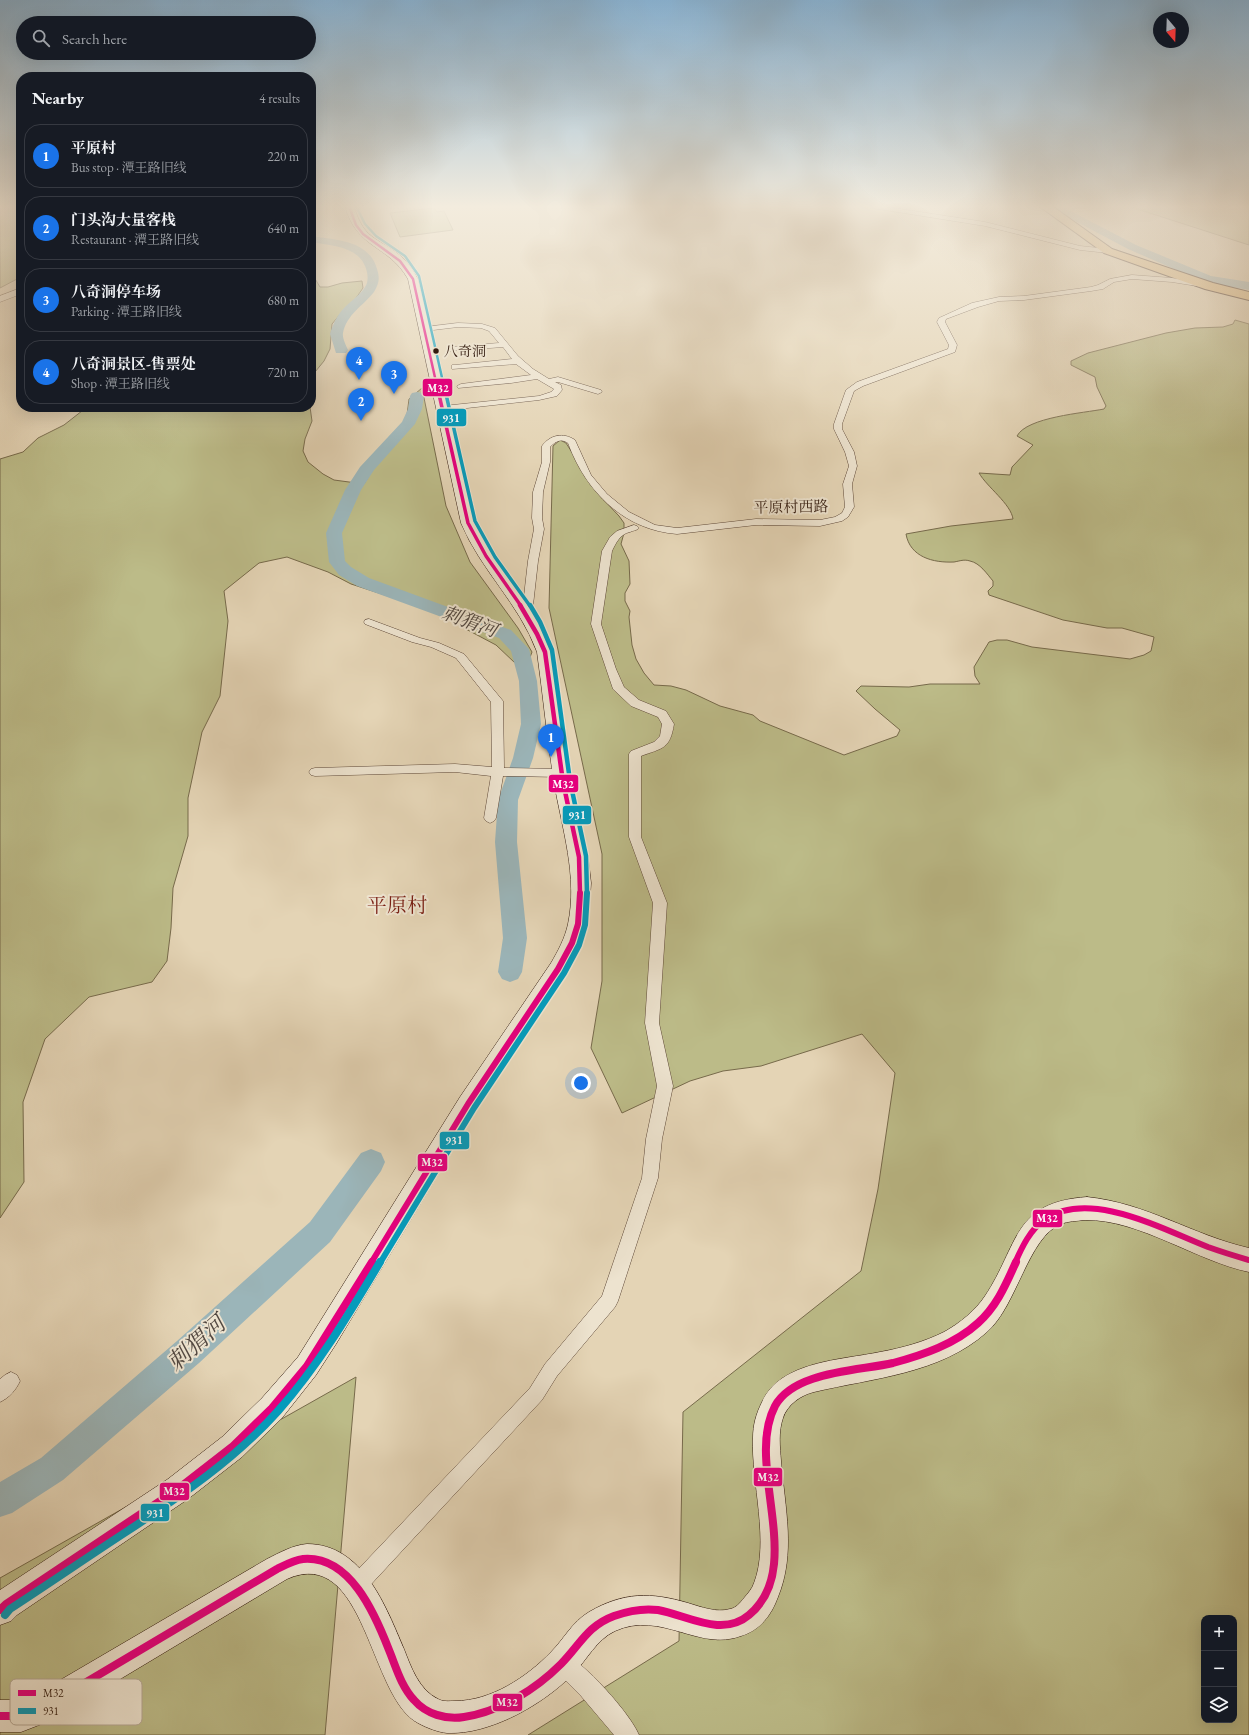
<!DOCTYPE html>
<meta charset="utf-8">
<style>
body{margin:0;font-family:"EB Garamond","Noto Serif SC",serif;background:#242831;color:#f1f3f6}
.controls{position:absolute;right:12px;bottom:12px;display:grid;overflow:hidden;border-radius:8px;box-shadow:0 4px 16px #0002}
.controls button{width:36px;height:36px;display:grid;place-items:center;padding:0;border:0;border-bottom:1px solid #363941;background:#171b24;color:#f1f3f6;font:20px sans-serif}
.compass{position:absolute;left:1153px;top:12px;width:36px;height:36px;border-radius:50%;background:#171b24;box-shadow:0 4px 16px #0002;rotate:161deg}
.you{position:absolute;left:581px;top:1083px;width:14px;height:14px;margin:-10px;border:3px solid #fff;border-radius:50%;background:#1a73e8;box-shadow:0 0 0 6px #1a73e833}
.badge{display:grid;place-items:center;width:26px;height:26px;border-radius:50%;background:#1a73e8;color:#fff;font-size:13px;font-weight:700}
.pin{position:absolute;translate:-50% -33px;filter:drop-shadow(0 1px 2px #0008)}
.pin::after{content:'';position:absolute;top:21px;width:14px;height:12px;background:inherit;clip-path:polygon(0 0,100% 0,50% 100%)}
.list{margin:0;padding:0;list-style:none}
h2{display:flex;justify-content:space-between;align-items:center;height:52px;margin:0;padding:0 16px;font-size:17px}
h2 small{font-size:13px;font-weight:400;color:#9ea1a6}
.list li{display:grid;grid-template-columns:26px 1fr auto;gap:12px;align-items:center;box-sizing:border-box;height:64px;margin:0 8px 8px;padding:0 8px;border:1px solid #363941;border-radius:16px}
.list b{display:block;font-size:15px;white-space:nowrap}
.list p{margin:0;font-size:13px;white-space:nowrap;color:#9ea1a6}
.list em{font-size:13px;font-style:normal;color:#9ea1a6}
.icon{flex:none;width:22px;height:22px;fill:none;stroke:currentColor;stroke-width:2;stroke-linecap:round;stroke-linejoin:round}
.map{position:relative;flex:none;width:1249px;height:1735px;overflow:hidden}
.search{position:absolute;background:#171b24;box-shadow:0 4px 16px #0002;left:16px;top:16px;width:300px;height:44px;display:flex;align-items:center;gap:10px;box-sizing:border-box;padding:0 14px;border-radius:22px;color:#9ea1a6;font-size:15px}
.panel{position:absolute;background:#171b24;box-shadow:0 4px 16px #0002;left:16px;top:72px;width:300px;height:340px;border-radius:16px}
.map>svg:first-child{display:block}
.green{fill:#bcbb88;stroke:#776a4b;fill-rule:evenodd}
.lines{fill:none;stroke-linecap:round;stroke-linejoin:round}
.river{fill:#9bb5b9;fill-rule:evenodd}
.minor-casing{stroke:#5e4838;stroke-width:1}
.tertiary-casing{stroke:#5e4838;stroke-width:1}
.secondary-casing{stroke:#321a0e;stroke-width:1}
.trunk-casing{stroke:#321a0e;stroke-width:2}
.minor{fill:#ede3cf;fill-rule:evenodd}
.tertiary{fill:#ede3cf;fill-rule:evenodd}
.secondary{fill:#ede3cf;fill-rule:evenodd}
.trunk{fill:#e2ba7a;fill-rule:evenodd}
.bus-1-far4-casing{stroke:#ede3cf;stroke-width:4}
.bus-1-far3-casing{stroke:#ede3cf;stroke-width:5.5}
.bus-1-far2-casing{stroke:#ede3cf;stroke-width:7}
.bus-1-far1-casing{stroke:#ede3cf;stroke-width:9}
.bus-1-casing{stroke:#ede3cf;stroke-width:10}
.bus-2-far4-casing{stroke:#ede3cf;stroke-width:4}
.bus-2-far3-casing{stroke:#ede3cf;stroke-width:5.5}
.bus-2-far2-casing{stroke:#ede3cf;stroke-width:7}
.bus-2-far1-casing{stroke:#ede3cf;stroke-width:9}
.bus-2-casing{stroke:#ede3cf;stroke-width:10}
.bus-1-far4{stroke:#e5007d;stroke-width:2.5}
.bus-1-far3{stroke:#e5007d;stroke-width:3.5}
.bus-1-far2{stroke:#e5007d;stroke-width:4.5}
.bus-1-far1{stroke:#e5007d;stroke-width:6}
.bus-1{stroke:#e5007d;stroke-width:8}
.bus-2-far4{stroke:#059bbb;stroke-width:2.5}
.bus-2-far3{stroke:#059bbb;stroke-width:3.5}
.bus-2-far2{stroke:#059bbb;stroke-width:4.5}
.bus-2-far1{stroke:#059bbb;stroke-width:6}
.bus-2{stroke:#059bbb;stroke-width:8}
.bus-dot{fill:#321a0e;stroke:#ede3cf;stroke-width:1.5}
.labels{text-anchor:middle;stroke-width:4;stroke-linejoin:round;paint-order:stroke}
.far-bus-label{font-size:14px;fill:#321a0e;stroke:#ede3cf;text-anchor:start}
.far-street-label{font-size:15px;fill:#321a0e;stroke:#ede3cf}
.water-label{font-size:19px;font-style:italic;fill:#524841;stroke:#ede3cf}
.quarter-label{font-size:20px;fill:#7a1f14;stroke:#ede3cf}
.near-water-label{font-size:23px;font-style:italic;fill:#524841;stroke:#ede3cf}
.key{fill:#ede3cf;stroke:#b5a795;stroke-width:1}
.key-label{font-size:11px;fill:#321a0e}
.line-badge{stroke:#ede3cf;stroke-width:1.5}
.badge-label{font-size:11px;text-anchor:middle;font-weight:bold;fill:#fff}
</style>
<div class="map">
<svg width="1249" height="1735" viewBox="0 0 1249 1735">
<rect width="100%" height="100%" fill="#e4d4b5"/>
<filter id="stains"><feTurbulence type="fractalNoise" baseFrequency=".005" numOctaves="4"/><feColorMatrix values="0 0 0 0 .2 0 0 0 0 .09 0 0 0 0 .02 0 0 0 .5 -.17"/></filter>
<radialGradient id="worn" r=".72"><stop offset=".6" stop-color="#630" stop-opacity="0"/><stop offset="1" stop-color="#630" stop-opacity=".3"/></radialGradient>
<path class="green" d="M0,206H21V271L17,279L0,288Z
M1128,206H1249V245Z
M434,208L437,212L444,211L453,230L400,237L390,213Z
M311,272L320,287H328L342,283L362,281L363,288L354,301L342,312L332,324L330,349L324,361L311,377Z
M1235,320L1249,324V1735H528L679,1641L683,1412L861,1271L878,1189L895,1073L862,1034L761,1066L723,1071L690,1081L622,1113L591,1048L602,981V854L549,608L553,446L560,440L566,443L599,495L619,516L624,523V533L621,544L629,561L630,584L625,593V601L630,611L629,617L632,645L636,659L644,673L654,685L671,686L686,690L720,706L753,715L760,721L844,755L897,736L900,730L875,709L856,691L861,686L909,687L930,684H980L975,676L974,667L989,642L997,640H1007L1032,647L1130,659L1144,655L1151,651L1154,637L1122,628H1107L1063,620L989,595L988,591L993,586V581C987,574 980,563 970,561C964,559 960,561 954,562C933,563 910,557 906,534L951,526L1013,519C1011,504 987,487 979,473L1010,475L1012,467L1033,445L1017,436C1027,417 1084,413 1104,409L1106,406L1097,387L1095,377L1071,365V361L1088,353L1166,333L1195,328L1223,327L1233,324ZM1204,1618H1234V1720H1204Z
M422,388L446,506L470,562L518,628L532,652L529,660L515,663L496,645L428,609L351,584L328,572L287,557L259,563L224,591L228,621L220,696L202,732L188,798V836L173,888L171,928L167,961L152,982L89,997L45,1039L23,1102L24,1182L0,1218V459L23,452L38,438L64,425L87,407H310L312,421L305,439L303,451L308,462L323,474L334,480L364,484L375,465L391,446L401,431L407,415L409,399Z
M356,1377L325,1735H0V1578Z"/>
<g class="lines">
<path class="river" d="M1047,206H1061L1136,245L1211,276L1249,282V290L1204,282L1128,249Z
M311,236C336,240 369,240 377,269C380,278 379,284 374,292C363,306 347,314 343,333C342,338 346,345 348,350L346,353H336L330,334C333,324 337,315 345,307C351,301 360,295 365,287C368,283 368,277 367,272C361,246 333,246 311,242Z
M417,392L422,393L424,396L422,409L415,424L374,470L361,490L342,533L345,561L351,567L369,578L511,630L529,649L537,681L541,724L533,758L518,800L517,842L527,938L522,972L518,979L510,982L502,979L498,972L503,938L495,842L498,800L513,758L521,724L519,681L511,651L499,638L357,586L339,575L329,562L326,533L345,490L360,467L402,422L408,409L410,396L412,393Z
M371,1149L381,1153L385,1162L381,1171L330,1242L199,1363L63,1480L12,1513L0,1517V1482L41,1458L177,1341L310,1222L361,1153Z"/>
<g class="minor-casing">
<path id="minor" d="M860,206H881L985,222L1080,246L1108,249L1111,251L1108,253L1080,250L985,226Z
M1132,275L1172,278L1203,283L1207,285L1203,287L1172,282L1132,279L1114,282L1103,289L1091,291L1024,300L999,301L978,307L946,319L945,322L957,345L955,352L863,386L854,391L842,424V429L854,452L857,466L852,484L854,507L848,517L842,521L820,526L756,525L677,534C624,530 586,492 568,443C561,438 556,441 550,447V462L543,492L542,518L544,529L538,561L532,614L527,617L522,614L528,561L534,529L532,518L533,492L542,462V446C550,435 563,432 575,440L591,475L607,494L629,512L655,525L677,528L756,519L820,520L835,517L842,513L845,507L843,484L849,466L845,452L834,429V424L846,390L857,382L948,349L949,345L937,322L939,318L972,303L999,297L1024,296L1091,287L1098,285L1110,279Z
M458,323L482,324L495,328L518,356L533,369L549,379L558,377L601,390L602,392L598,394L558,382H555L561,385L562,390L557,396L539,400L440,411L439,409L443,406L539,396L551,392L554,389L537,379L511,383L458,388L457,386L461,384L531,375L516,364L452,369V365H455L512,359L503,347L450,351L446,349L450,347L499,343L489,331L481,328L458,327L425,331L421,329L425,327Z
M634,525L637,526L639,528C636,531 634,530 630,532C620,534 616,543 612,551L601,624L616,669L624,687L639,700L666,711L674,724C670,749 663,748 641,756V837L667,903L659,1023L673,1086L662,1139L658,1178L618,1301L615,1307L557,1376L542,1400L363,1593L356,1596L349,1593L346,1586L349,1579L530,1388L545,1364L602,1296L642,1178L646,1139L657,1086L645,1023L653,903L629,837V754L631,751L654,742L660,736L662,724L658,717L631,706L613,689L591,624L602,551L610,537L617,531Z
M369,619L420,638L439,643L464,654L503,701L504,768L562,769L566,770L568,773L566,776L562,777L503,776L496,818L494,821L490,823L486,821L484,818L491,776L455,772L315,776L311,775L309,772L311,769L315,768L455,764L492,767L491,702L456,658L431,647L412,642L365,624L364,622L365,620Z
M11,1372L17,1375L20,1381C16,1390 9,1398 0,1402V1379L5,1375Z
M562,1652C584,1662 630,1713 639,1735H614L581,1696L555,1670L551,1663L555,1656Z"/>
</g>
<g class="tertiary-casing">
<path id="tertiary" d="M21,288V294L0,302V296Z"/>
</g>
<g class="secondary-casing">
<path id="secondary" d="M345,206H354C364,243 381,237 404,259C410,265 414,272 418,279L475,523C495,570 534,603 553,652L572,782L588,857L591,883L588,924L582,943L565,975L476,1111L336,1344L316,1375L282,1418L242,1457L188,1499L17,1615L11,1621L0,1625V1590L168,1479L222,1437L262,1398L298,1357L460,1097L551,963C558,951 565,938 568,924C578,876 562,829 554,782C547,739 543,695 537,652C519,603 481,571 461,523L408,279C388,244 357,250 345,206Z
M1087,1197C1147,1203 1192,1235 1249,1248V1272C1196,1261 1139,1219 1085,1220C1077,1221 1068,1221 1061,1224C1028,1237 1017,1306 987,1332C940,1374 873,1378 814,1392C801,1395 787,1405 783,1418C778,1432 780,1447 781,1461C785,1508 796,1553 778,1597C771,1616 760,1630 741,1636C699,1652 661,1610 615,1631C596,1640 587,1660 573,1674C544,1704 490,1735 447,1733C438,1732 427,1728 418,1723C369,1698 366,1544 287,1579L52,1720L21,1732H0V1700H21L33,1696L267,1559C279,1553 293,1545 307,1544C363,1544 386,1607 404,1649C411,1667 419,1690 438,1699C443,1702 449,1701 455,1701C491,1701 527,1677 551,1652C564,1639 572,1622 589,1612C623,1592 651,1592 688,1603C701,1607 717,1613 730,1609C736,1608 740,1603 744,1598C748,1593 752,1589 754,1583C770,1542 751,1482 753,1438C753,1425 756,1414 762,1402C780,1361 842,1360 880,1352C902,1348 924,1342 944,1332C960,1323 975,1311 985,1296C1019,1245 1012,1202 1087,1197Z"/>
</g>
<g class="trunk-casing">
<path id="trunk" d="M1039,206H1052L1112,249L1213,283L1249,292V300L1205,289L1104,253Z"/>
</g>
<use href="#minor" class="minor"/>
<use href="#tertiary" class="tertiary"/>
<use href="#secondary" class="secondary"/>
<use href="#trunk" class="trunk"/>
<g class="bus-1-far4-casing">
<path id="bus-1-far4" d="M349,206L356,225L363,234L400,261L413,279L436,382"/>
</g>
<g class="bus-1-far3-casing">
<path id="bus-1-far3" d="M436,381L468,523L486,556L521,606"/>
</g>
<g class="bus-1-far2-casing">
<path id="bus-1-far2" d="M520,605L537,634L545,652L563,782L579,857L580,894"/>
</g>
<g class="bus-1-far1-casing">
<path id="bus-1-far1" d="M371,1263L468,1104L558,969L572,943L578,924L580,893
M1015,1263C1022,1247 1030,1230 1044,1220C1089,1188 1164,1230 1208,1247C1222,1252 1235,1256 1249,1260"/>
</g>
<g class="bus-1-casing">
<path id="bus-1" d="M0,1610L6,1604L178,1489L232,1447L272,1408L307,1366L372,1262
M0,1716H21L41,1709L277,1569C285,1565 294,1560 303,1559C350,1555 375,1614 389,1650C396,1667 401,1686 414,1700C426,1714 446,1720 464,1717C500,1712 536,1689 561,1664C580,1645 587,1626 614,1616C628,1611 643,1608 658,1610C687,1615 722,1638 749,1615C807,1567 744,1465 775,1406C794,1371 859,1371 893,1363C923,1355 955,1344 978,1323C997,1306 1006,1284 1016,1262"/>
</g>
<g class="bus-2-far4-casing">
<path id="bus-2-far4" d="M356,206L365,224L376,236L405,256L419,276L443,382"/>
</g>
<g class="bus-2-far3-casing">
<path id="bus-2-far3" d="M443,381L475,521L495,557L530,606"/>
</g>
<g class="bus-2-far2-casing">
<path id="bus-2-far2" d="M530,605L540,622L552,650L570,781L586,856L587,894"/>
</g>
<g class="bus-2-far1-casing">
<path id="bus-2-far1" d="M380,1263L474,1108L564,973L579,945L585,925L587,893"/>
</g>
<g class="bus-2-casing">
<path id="bus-2" d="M5,1615L10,1609C50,1583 89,1556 129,1530C182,1495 235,1459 278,1411C318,1366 349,1314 380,1262"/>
</g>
<use href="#bus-1-far4" class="bus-1-far4"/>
<use href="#bus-1-far3" class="bus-1-far3"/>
<use href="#bus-1-far2" class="bus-1-far2"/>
<use href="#bus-1-far1" class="bus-1-far1"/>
<use href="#bus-1" class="bus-1"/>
<use href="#bus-2-far4" class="bus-2-far4"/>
<use href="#bus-2-far3" class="bus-2-far3"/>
<use href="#bus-2-far2" class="bus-2-far2"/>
<use href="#bus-2-far1" class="bus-2-far1"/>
<use href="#bus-2" class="bus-2"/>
</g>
<linearGradient id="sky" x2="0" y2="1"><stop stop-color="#89b4d5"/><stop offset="0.46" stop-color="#f3ecde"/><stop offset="1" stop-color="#f3ecde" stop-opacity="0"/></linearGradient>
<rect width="1249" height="449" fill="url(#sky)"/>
<circle class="bus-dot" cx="436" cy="351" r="3.5"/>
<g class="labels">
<g class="far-bus-label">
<text x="444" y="356">八奇洞</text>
</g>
<g class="far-street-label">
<text transform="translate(791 507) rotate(-1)" y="5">平原村西路</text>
</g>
<g class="water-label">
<text transform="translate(470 621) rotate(20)" y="7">刺猬河</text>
</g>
<g class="quarter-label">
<text x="397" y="912">平原村</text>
</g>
<g class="near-water-label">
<text transform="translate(196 1343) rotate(-42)" y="8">刺猬河</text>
</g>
</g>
<rect x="10" y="1679" width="132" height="46" rx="6" class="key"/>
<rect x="18" y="1690" width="18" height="6" fill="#e5007d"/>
<rect x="18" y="1708" width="18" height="6" fill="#059bbb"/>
<g class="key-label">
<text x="43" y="1697">M32</text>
<text x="43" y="1715">931</text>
</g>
<g class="line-badge">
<rect x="422" y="378" width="31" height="19" rx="4" fill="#e5007d"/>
<rect x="436" y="408" width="31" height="19" rx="4" fill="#059bbb"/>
<rect x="548" y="774" width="31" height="19" rx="4" fill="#e5007d"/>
<rect x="562" y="805" width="30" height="20" rx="4" fill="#059bbb"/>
<rect x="439" y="1131" width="31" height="19" rx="4" fill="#059bbb"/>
<rect x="417" y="1153" width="31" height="19" rx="4" fill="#e5007d"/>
<rect x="1032" y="1209" width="31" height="19" rx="4" fill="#e5007d"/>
<rect x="753" y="1467" width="30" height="20" rx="4" fill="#e5007d"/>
<rect x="159" y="1482" width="31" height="19" rx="4" fill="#e5007d"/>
<rect x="140" y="1503" width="30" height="19" rx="4" fill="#059bbb"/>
<rect x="492" y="1693" width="31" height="19" rx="4" fill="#e5007d"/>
</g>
<g class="badge-label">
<text x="438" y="392">M32</text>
<text x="451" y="422">931</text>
<text x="563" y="788">M32</text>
<text x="577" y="819">931</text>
<text x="454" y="1144">931</text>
<text x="432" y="1166">M32</text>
<text x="1047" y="1222">M32</text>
<text x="768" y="1481">M32</text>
<text x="174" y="1495">M32</text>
<text x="155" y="1517">931</text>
<text x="507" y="1706">M32</text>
</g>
<rect width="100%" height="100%" filter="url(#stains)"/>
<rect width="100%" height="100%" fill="url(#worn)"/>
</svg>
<div class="controls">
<button>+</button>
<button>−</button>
<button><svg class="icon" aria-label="layers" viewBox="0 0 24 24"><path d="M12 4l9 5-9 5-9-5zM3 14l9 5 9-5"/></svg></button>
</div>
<svg class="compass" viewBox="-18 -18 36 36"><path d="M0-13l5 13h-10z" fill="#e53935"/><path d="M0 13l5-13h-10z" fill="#9ea1a6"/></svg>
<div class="you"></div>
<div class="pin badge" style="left:551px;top:757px">1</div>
<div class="pin badge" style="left:361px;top:421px">2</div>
<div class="pin badge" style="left:394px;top:394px">3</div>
<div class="pin badge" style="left:359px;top:380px">4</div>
<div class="search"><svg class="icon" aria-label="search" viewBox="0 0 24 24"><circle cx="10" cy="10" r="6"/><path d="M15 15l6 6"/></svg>Search here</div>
<section class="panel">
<h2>Nearby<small>4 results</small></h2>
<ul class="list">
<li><span class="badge">1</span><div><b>平原村</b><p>Bus stop · 潭王路旧线</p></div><em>220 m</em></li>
<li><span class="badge">2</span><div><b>门头沟大量客栈</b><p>Restaurant · 潭王路旧线</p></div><em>640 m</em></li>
<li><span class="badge">3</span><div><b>八奇洞停车场</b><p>Parking · 潭王路旧线</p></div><em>680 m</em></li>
<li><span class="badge">4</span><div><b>八奇洞景区-售票处</b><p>Shop · 潭王路旧线</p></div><em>720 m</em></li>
</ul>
</section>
</div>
